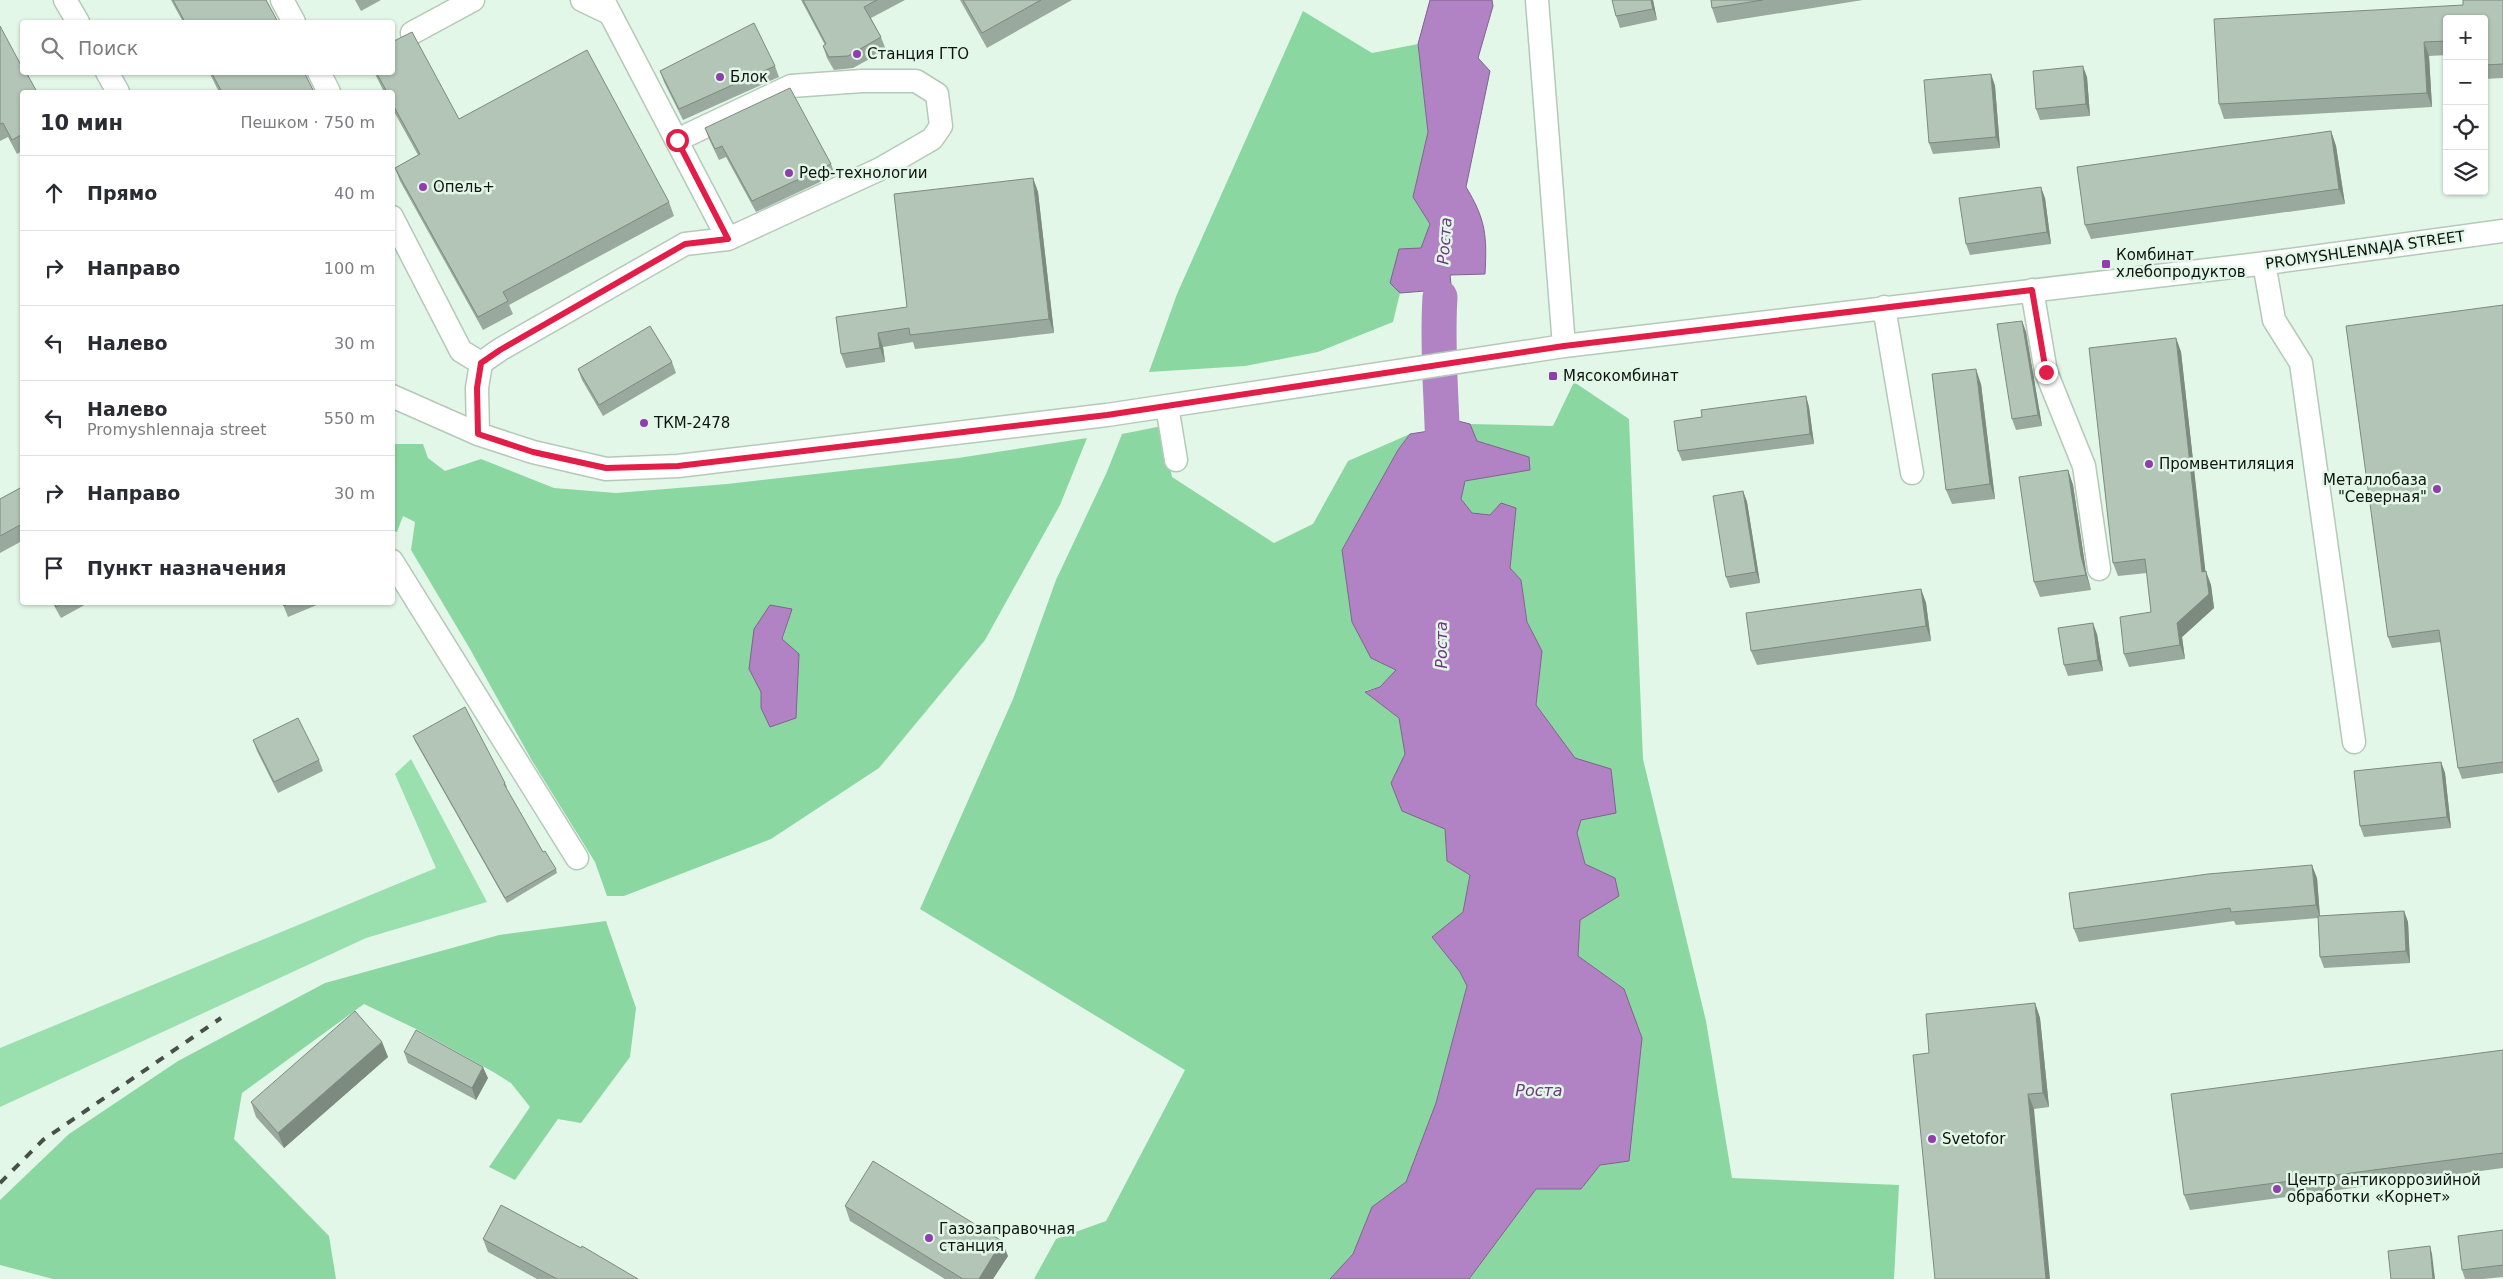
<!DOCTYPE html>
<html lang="ru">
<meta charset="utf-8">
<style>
body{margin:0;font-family:"DejaVu Sans",sans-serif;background:#f2f2f3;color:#2b2b33}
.controls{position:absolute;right:15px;top:15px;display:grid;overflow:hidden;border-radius:5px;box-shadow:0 1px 4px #0004}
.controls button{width:45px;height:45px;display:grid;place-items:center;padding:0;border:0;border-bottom:1px solid #e1e1e2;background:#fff;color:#2b2b33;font:25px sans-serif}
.stop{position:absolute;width:15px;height:15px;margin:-11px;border:4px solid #e11d48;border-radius:50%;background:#fff}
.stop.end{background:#e11d48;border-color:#fff;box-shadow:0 1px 5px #0008}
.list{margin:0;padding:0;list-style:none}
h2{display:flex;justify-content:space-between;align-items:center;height:65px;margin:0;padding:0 20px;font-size:21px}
h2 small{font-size:16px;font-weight:400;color:#7c7c81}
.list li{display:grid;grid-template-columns:32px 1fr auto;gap:15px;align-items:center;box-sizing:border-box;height:75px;padding:0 20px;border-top:1px solid #e1e1e2}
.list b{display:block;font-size:19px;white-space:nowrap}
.list p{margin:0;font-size:16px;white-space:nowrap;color:#7c7c81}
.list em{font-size:16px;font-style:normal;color:#7c7c81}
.icon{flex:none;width:28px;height:28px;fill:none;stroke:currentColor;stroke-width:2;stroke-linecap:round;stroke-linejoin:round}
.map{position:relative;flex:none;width:2503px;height:1279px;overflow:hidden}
.search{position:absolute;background:#fff;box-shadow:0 1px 4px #0004;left:20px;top:20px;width:375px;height:55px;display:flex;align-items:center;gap:12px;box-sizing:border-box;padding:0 18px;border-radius:5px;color:#7c7c81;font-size:19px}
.panel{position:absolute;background:#fff;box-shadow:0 1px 4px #0004;left:20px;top:90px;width:375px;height:515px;border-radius:5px}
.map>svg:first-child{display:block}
.green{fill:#9adfae}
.forest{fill:#8bd7a2;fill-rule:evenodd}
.water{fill:#b183c4;stroke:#80628e}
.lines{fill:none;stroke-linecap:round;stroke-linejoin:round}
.river{stroke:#b183c4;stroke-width:35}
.minor-casing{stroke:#b5c9ba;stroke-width:25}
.minor{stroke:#fff;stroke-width:22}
.rail{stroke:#475149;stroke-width:4;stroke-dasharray:9 9;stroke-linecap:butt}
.wall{fill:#99a99d}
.shaded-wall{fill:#7d8a80}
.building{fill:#b2c5b7;stroke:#7d8a80}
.route{stroke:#e11d48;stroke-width:6}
.poi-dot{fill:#903ead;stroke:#e3f7e8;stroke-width:2}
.labels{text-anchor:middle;stroke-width:5;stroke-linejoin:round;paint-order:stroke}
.poi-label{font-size:15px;fill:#0e140f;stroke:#e3f7e8;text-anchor:start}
.street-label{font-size:15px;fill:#0e140f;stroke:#e3f7e8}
.water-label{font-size:16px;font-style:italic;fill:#703685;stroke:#e3f7e8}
</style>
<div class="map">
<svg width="2503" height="1279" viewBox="0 0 2503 1279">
<rect width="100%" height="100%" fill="#e3f7e8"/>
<path class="green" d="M411,759L487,902L366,938L0,1107V1048L436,868L395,774Z"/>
<path class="forest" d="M1303,11L1372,53L1418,44L1428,132L1413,197L1430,224L1421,248L1390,283L1400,293L1393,322L1318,352L1245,366L1149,372L1177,294Z
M1574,382L1629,419L1643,759L1706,1021L1732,1178L1899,1185L1894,1279H1469L1536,1189H1581L1600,1165L1624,989L1578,956L1580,920L1615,878L1585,864L1577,832L1581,820L1575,758L1536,705L1542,651L1527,622L1521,580L1510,568L1516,508L1490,515L1472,513L1461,499L1465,481L1530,470L1529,457L1476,441L1470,424L1553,426Z
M1162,426L1172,477L1274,543L1313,524L1348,461L1410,434L1398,450L1342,550L1352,622L1397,670L1380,687L1365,691L1399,718L1405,754L1391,783L1445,829L1447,861L1470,875L1463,912L1432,937L1460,972L1467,986L1436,1103L1406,1182L1372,1207L1353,1254L1330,1279H1034L1056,1239L1106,1221L1185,1070L920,909L1013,699L1056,580L1106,474L1122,434Z
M1087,438L1060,505L985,640L879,768L771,839L624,896H607L595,862L531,759L470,649L411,550L415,522L403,516L397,532L393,531V444H423L428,458L445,471L481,459L554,488L616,493L727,484L958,458ZM792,609L761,708V692Z
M606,921L636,1008L630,1057L581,1123L558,1119L515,1180L489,1167L530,1107L511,1083L495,1073L416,1029L364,1004L242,1093L234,1139L329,1236L336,1279H53L0,1265V1200L69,1134L178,1061L325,983L499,935Z"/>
<path class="water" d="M1430,0H1492L1493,6L1478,58L1490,71L1466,187C1486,220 1487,236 1485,274L1450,275L1453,303L1447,344H1436L1425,291L1400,293L1390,283L1399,249L1421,248L1430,224L1413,197L1428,132L1418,44Z
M1458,421L1470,424L1477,441L1529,457L1530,470L1465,481L1461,499L1472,513L1490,515L1501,503L1516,508L1510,568L1521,580L1527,622L1542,651L1536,705L1575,758L1611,769L1616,813L1581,820L1577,833L1585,864L1615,878L1619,896L1580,920L1578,956L1624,989L1642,1038L1629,1161L1600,1165L1581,1189H1536L1469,1279H1330L1353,1254L1372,1207L1406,1182L1436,1103L1467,986L1460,972L1432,937L1463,912L1470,875L1447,861L1445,829L1402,811L1391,783L1405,754L1399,718L1365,692L1380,687L1396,670L1371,658L1352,622L1342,550L1398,450L1410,434L1448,428Z
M770,605L792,609L782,639L799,654L796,718L770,727L761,708V692L749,669L754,629Z"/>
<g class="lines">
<path class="river" d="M1440,297C1436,357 1444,418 1443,478"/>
<g class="minor-casing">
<path id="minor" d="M65,0L78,22
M282,0L294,22
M582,0L609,13
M603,0L728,239
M1537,0L1564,346
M412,33L473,0
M107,72L118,92
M319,72L329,92
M392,217L461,351L481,363
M2264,263L2274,320L2301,363L2354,742
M2032,290L2046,372L2084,466L2099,569
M1884,307L1912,473
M392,396L478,434L533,452L606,469L678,466L1107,415L1564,346L2275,262L2503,231
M1167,406L1176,460
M478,434L477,388L481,363L501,349L685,244L728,239L880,169L932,139L941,126L937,94L916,81H862L791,86L677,140
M392,561L577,858"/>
</g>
<use href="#minor" class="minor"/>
<path class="rail" d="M0,1183L43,1140L221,1018"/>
</g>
<path class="wall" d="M171,0H266L278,22H183Z
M355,0H381L361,11Z
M801,0H905L871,18L881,37L886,50L853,68L834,70L827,58L823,46L825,45Z
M960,0H1072L987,48Z
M1653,0L1657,20L1620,28L1616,16Z
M1711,0H1863L1717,23L1712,8Z
M2503,0V78L2484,79V19H2447V55L2429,56L2432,107L2224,119L2219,104L2463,5Z
M0,26L22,92V151L17,154L8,137L0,141Z
M775,66L779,77L683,120L664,82L660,71Z
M209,72H304L314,92H219Z
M374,72H392L459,119L669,202L674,216L509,305L513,314L483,330L400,181L395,168L418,155L392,108V92H384Z
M1991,74L1995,86L2000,148L1933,154L1929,143Z
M2087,77L2090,116L2040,120L2036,109Z
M705,128L831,164L835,175L756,212L726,157L719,160L709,139Z
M2331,131L2336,146L2345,204L2091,239L2085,225Z
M1033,178L1038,192L1054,333L915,349L913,342L883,347L885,362L846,368L841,354L907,307Z
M2045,198L2051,244L1970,255L1966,244Z
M2503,305V773L2462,779L2458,768L2441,642L2392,648L2388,637Z
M2022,321L2026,332L2042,426L2016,430L2012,419Z
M2176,338L2181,352L2205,571L2211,585L2214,608L2182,637L2185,659L2129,667L2124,654L2151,612L2147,573L2118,576L2113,563Z
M672,362L676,373L603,416L582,380L578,369Z
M1981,384L1995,499L1952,504L1946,490Z
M1806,396L1809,407L1814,444L1682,461L1678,451L1702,417Z
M2068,470L2073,485L2086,571L2091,590L2040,597L2034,582Z
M22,487V541L0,553V499Z
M1743,491L1747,502L1760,583L1730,588L1726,577Z
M1921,589L1926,603L1931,641L1757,665L1751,651Z
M52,602H90L61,618Z
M282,602H324L288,617Z
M2097,634L2103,671L2068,676L2064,665Z
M413,736L505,783L507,787L506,788L543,852L556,869L557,873L507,903L415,741Z
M253,740L319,760L323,771L278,793L257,751Z
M2441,762L2445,773L2451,828L2364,837L2360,826Z
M2317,878L2320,916L2404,911L2408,922L2410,963L2324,968L2320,957L2318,918L2236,925L2234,921L2079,942L2074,929Z
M2035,1003L2040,1018L2049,1107L2034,1109L1929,1053Z
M382,1042L388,1057L284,1148L256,1117L251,1102Z
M2503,1050V1168L2190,1210L2184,1195Z
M404,1052L488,1078L476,1100L408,1063Z
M845,1206L1008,1256L993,1279H945L850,1221Z
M2503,1230V1277L2483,1279H2465L2462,1270Z
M483,1239L638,1279H537L488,1252Z"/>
<path class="shaded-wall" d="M1651,0H1653L1657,20L1653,9Z
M2424,42L2429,56L2432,107L2427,93Z
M2083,66L2087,77L2090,116L2086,104Z
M1991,74L1995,86L2000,148L1996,137Z
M2331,131L2336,146L2345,204L2339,189Z
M1033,178L1038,192L1054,333L1049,319Z
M2041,187L2045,198L2051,244L2047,232Z
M2022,321L2026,332L2042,426L2038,415Z
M878,333L883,347L885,362L880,348Z
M2176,338L2181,352L2207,585L2202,572Z
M1976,369L1981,384L1995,499L1990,484Z
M1806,396L1809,407L1814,444L1810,434Z
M2068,470L2073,485L2086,571L2091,590L2086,575L2081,556Z
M1743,491L1747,502L1760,583L1756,572Z
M2206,571L2211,585L2214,608L2182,637L2185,659L2180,645L2177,623Z
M1921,589L1926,603L1931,641L1926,626Z
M2093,623L2097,634L2103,671L2098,660Z
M2441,762L2445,773L2451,828L2447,817Z
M2312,865L2317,878L2320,918L2316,905Z
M2404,911L2408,922L2410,963L2406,951Z
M2035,1003L2040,1018L2049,1107L2043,1093Z
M382,1042L388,1057L284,1148L278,1133Z
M483,1067L488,1078L476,1100L472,1088Z
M2028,1094L2034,1109L2050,1279H2046Z
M1002,1241L1008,1256L993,1279H979Z
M2430,1246L2432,1254L2435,1279H2433Z"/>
<path class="building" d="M173,0H266L278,22H185Z
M803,0H877L864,7L881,37L848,56L829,57L823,46L826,44Z
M963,0H1041L982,33Z
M1612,0H1651L1653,9L1616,16Z
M1711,0H1763L1712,8Z
M2463,0H2503V64L2484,65V19H2447V41L2424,42L2427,93L2219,104L2214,19L2463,5Z
M754,23L775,66L679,109L660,71Z
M0,26L22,67V72H26L37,92H22V139L21,135L12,140L3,123L0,124Z
M412,32L459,119L587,50L669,202L503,292L508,301L478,317L395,168L420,154L392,103V92H387L376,72H392V42Z
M2083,66L2086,104L2036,109L2033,71Z
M211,72H304L314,92H222Z
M1991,74L1996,137L1929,143L1924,80Z
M790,88L831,164L752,201L722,146L715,149L705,128Z
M2331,131L2339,189L2085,225L2077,167Z
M1033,178L1049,319L910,335L909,328L878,333L880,348L841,354L836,317L907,307L894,194Z
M2041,187L2047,232L1966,244L1959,198Z
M2503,305V762L2458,768L2439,630L2388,637L2346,326Z
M2022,321L2038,415L2012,419L1997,324Z
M650,326L672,362L599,405L578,369Z
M2176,338L2202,572L2206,571L2209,594L2177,623L2180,645L2124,654L2120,617L2151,612L2145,559L2113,563L2089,348Z
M1976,369L1990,484L1946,490L1932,374Z
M1806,396L1810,434L1678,451L1674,421L1702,417L1701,410Z
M2068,470L2081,556L2086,575L2034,582L2019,477Z
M22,487V524L0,536V499Z
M1743,491L1756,572L1726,577L1713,496Z
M1921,589L1926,626L1751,651L1746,613Z
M54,602H65L56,607Z
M283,602H292L284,606Z
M2093,623L2098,660L2064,665L2058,628Z
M465,707L505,783L504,784L543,852L545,851L556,869L505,898L413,736Z
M298,718L319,760L274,782L253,740Z
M2441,762L2447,817L2360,826L2354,771Z
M2312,865L2316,905L2231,912L2230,908L2074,929L2069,893L2208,874Z
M2404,911L2406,951L2320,957L2318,916Z
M2035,1003L2043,1093L2028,1094L2046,1279H1935L1913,1055L1929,1053L1926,1014Z
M355,1011L382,1042L278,1133L251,1102Z
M416,1030L483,1067L472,1088L404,1052Z
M2503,1050V1153L2184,1195L2171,1094Z
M873,1161L1002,1241L979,1279H963L845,1206Z
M501,1205L581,1248L582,1246L638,1279H557L483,1239Z
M2503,1230V1265L2462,1270L2458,1236Z
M2430,1246L2433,1279H2391L2388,1251Z"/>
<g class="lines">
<path class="route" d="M677,140L728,239L685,244L500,350L481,363L477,388L478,434L533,452L606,468L678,466L1107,415L1564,346L2032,290L2046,372"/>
</g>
<g class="poi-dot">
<circle cx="857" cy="54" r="5"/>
<circle cx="720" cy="77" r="5"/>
<circle cx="789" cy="173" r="5"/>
<circle cx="423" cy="187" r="5"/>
<rect x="2101" y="259" width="10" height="10" rx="2.5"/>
<rect x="1548" y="371" width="10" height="10" rx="2.5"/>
<circle cx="644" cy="423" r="5"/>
<circle cx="2149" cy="464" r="5"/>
<circle cx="2437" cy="489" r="5"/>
<circle cx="1932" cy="1139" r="5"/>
<circle cx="2277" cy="1189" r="5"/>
<circle cx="929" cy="1238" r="5"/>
</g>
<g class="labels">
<g class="poi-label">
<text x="867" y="59">Станция ГТО</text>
<text x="730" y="82">Блок</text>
<text x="799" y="178">Реф-технологии</text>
<text x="433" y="192">Опель+</text>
<text x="2116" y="260">Комбинат<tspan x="2116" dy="17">хлебопродуктов</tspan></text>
<text x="1563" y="381">Мясокомбинат</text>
<text x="654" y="428">ТКМ-2478</text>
<text x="2159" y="469">Промвентиляция</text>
<text x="2427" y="485" text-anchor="end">Металлобаза<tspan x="2427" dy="17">"Северная"</tspan></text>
<text x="1942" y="1144">Svetofor</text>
<text x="2287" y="1185">Центр антикоррозийной<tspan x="2287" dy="17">обработки «Корнет»</tspan></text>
<text x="939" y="1234">Газозаправочная<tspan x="939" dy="17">станция</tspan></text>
</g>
<g class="street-label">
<text transform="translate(2365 250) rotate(-8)" y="5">PROMYSHLENNAJA STREET</text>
</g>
<g class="water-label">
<text transform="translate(1444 241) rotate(-86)" y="6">Роста</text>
<text transform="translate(1441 645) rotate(-90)" y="6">Роста</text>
<text x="1539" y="1096">Роста</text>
</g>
</g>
</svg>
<div class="controls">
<button>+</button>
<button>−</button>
<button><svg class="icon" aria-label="locate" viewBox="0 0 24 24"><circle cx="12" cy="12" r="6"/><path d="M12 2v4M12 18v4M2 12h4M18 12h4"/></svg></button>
<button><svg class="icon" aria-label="layers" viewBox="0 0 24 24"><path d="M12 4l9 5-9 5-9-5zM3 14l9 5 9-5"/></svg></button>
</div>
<div class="stop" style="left:677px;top:140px"></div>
<div class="stop end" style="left:2046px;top:372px"></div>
<div class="search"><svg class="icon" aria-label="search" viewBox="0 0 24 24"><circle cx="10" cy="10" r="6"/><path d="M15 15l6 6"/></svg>Поиск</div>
<section class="panel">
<h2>10 мин<small>Пешком · 750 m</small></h2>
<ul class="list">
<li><svg class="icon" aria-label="ahead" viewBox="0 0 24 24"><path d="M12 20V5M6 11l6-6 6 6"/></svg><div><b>Прямо</b></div><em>40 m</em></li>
<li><svg class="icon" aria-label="right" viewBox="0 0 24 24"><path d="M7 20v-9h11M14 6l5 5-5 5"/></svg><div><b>Направо</b></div><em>100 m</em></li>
<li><svg class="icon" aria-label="left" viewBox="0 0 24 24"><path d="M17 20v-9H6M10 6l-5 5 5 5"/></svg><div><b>Налево</b></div><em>30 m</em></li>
<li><svg class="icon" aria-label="left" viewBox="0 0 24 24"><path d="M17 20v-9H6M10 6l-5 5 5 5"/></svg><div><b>Налево</b><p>Promyshlennaja street</p></div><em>550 m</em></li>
<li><svg class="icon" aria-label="right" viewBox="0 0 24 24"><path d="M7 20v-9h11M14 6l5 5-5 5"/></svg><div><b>Направо</b></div><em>30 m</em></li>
<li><svg class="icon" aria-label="arrive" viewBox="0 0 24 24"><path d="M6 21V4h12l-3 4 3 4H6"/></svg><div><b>Пункт назначения</b></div></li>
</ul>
</section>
</div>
